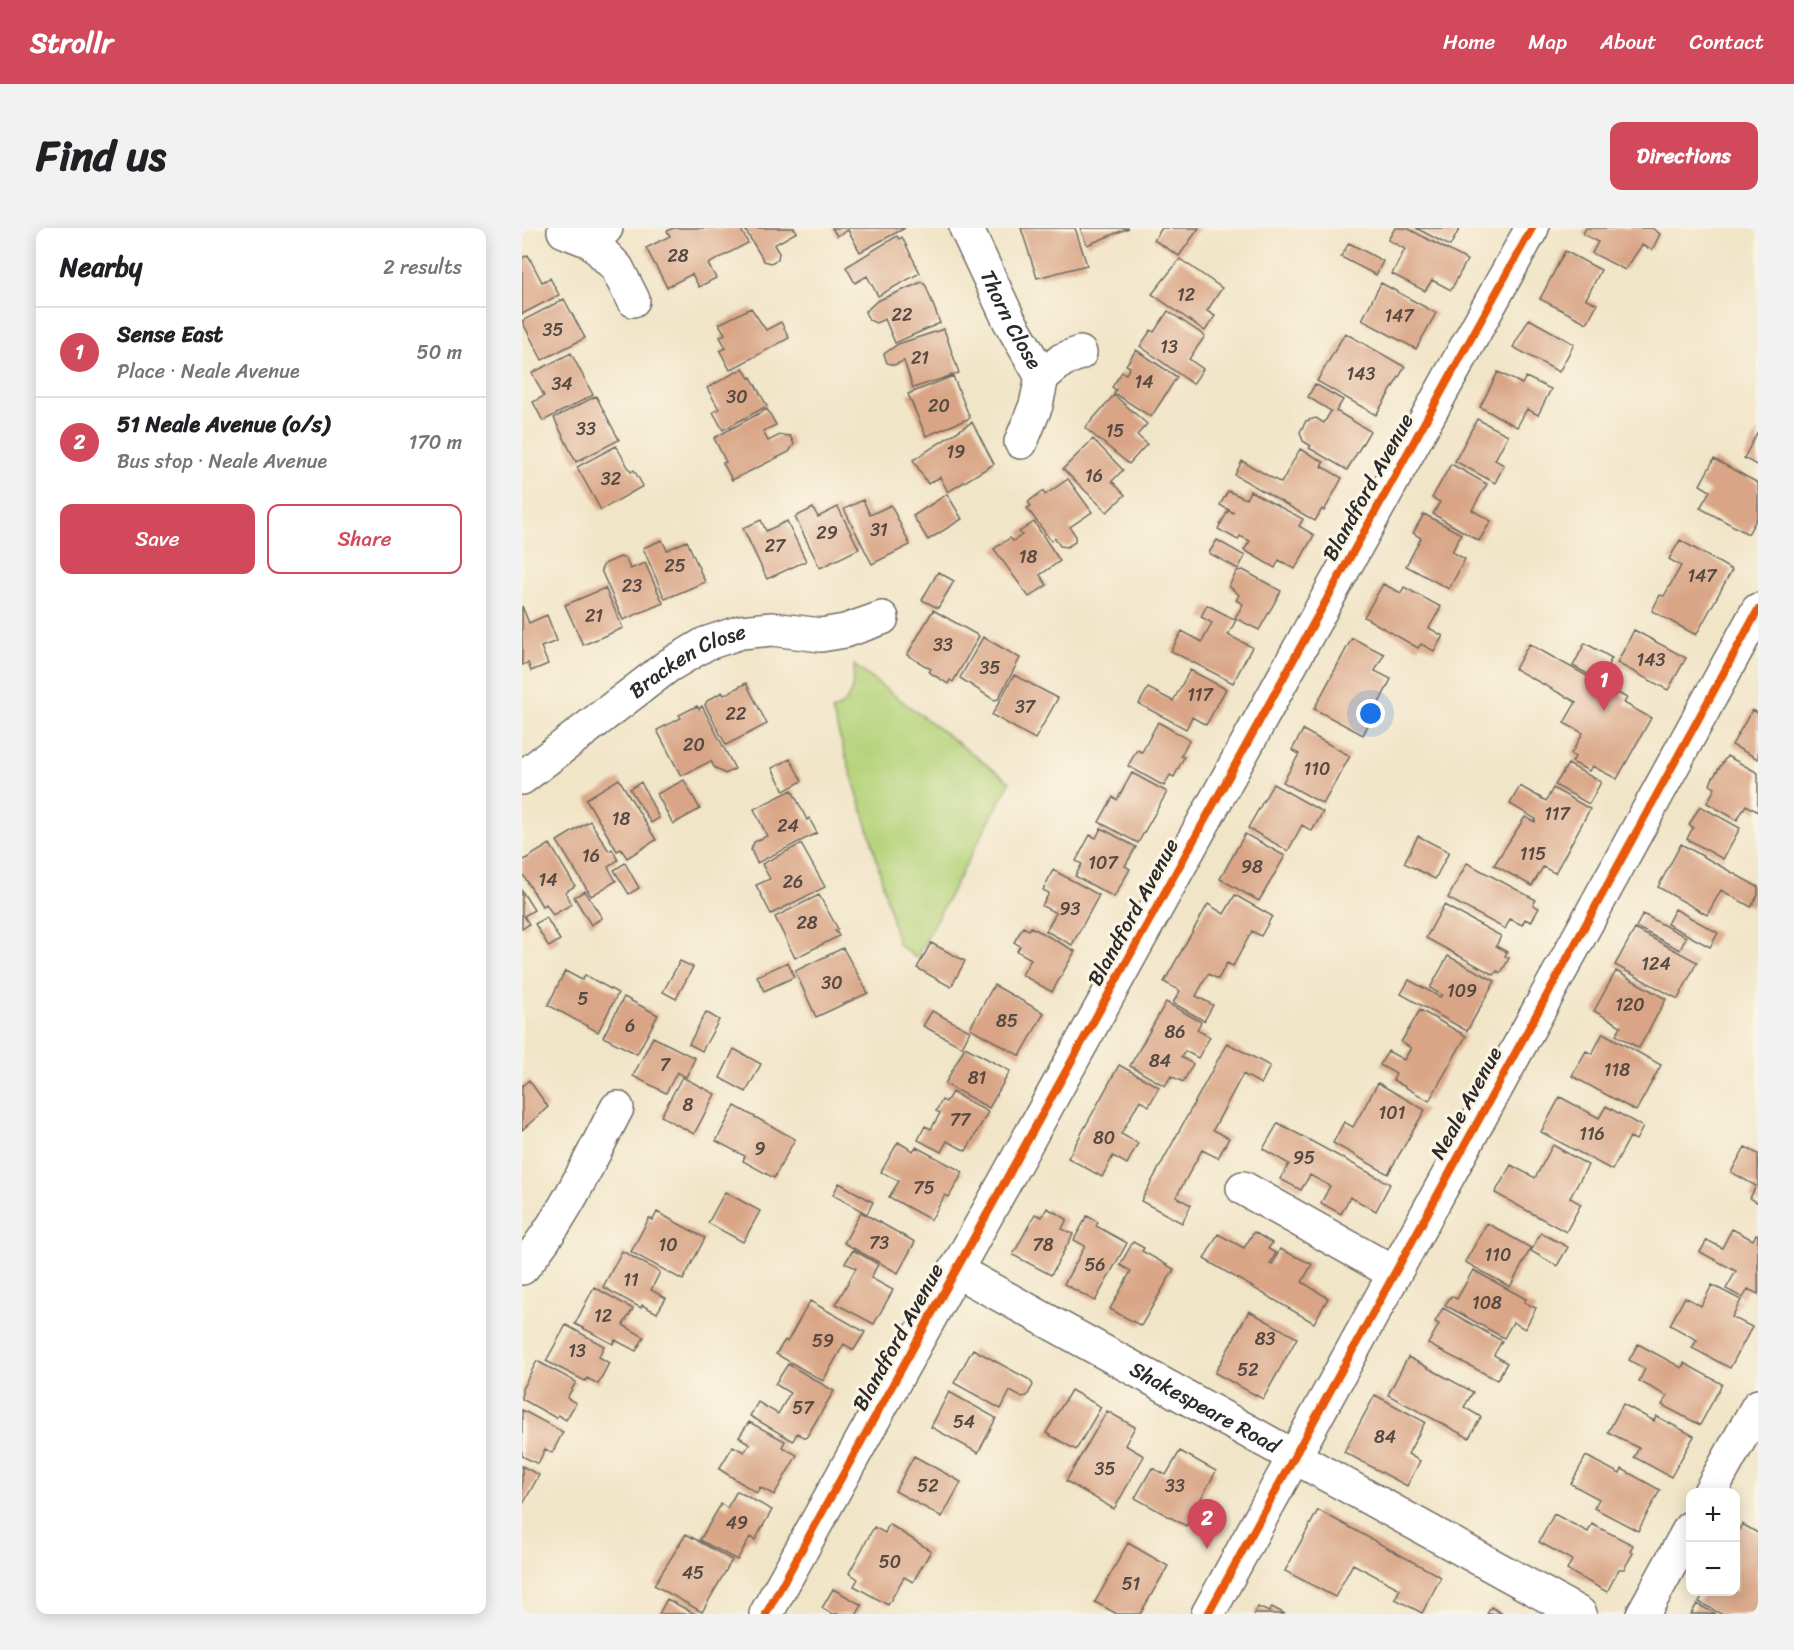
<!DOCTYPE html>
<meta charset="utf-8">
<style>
body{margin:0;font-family:Sriracha,sans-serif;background:#f2f2f2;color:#202124}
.controls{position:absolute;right:18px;bottom:18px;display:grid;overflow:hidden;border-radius:12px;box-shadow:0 3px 15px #0003}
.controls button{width:54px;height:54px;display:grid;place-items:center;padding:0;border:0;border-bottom:2px solid #e0e0e0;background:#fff;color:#202124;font:30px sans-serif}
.you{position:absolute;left:849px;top:486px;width:21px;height:21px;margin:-15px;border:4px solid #fff;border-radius:50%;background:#1a73e8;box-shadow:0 0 0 9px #1a73e833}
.badge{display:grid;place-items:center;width:39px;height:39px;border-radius:50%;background:#d1495b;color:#fff;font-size:20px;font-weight:700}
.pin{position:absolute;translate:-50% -50px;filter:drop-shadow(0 2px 3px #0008)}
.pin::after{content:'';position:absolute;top:32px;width:21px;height:18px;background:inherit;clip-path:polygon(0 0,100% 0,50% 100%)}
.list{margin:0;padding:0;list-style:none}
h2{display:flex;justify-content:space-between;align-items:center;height:78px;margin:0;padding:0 24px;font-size:26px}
h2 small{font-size:20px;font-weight:400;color:#757577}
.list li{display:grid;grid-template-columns:39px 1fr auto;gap:18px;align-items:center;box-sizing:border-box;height:90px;padding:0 24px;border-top:2px solid #e0e0e0}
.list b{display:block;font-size:22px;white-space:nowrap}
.list p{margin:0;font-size:20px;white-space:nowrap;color:#757577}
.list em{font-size:20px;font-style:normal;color:#757577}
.actions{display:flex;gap:12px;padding:18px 24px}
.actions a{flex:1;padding:14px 0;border:2px solid #d1495b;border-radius:12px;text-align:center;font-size:21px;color:#d1495b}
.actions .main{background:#d1495b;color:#fff}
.map{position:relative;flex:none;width:1236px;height:1386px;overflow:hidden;border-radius:12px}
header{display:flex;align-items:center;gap:36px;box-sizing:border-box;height:84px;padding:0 30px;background:#d1495b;color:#fff}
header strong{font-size:28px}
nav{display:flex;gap:33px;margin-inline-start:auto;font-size:21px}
.intro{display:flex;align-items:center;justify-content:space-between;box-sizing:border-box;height:144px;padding:0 36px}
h1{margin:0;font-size:42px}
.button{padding:15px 27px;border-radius:12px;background:#d1495b;color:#fff;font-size:21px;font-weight:700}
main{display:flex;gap:36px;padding:0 36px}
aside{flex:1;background:#fff;border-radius:12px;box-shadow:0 3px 15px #0003}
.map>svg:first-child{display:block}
.green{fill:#b4d279;stroke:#707e52;stroke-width:1.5}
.building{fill:#d9a586}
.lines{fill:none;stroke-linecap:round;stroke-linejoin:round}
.minor-casing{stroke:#706c62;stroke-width:36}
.minor{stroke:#fff;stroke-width:33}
.cycleway-casing{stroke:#fcf5e5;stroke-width:11}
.cycleway{stroke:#e8590c;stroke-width:8}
.labels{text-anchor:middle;stroke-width:6;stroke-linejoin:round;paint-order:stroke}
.number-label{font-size:18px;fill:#564a42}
.street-label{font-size:21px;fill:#2b2b2b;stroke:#fcf5e5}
</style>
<header>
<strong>Strollr</strong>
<nav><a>Home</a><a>Map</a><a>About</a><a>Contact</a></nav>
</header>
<div class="intro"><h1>Find us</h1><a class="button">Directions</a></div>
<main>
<aside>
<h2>Nearby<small>2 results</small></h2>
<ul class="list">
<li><span class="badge">1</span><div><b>Sense East</b><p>Place · Neale Avenue</p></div><em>50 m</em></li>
<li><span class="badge">2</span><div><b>51 Neale Avenue (o/s)</b><p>Bus stop · Neale Avenue</p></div><em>170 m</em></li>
</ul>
<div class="actions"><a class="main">Save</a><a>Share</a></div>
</aside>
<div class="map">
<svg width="1236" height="1386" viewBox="0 0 1236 1386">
<rect width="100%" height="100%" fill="#fcf5e5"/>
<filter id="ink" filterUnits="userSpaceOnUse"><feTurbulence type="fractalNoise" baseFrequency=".0167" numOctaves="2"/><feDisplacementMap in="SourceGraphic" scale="12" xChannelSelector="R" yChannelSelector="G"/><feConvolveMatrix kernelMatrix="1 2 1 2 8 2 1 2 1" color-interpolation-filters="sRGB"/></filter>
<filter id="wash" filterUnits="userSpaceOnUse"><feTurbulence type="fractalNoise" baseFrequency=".008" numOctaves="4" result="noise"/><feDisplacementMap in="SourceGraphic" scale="24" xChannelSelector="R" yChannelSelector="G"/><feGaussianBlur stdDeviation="1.35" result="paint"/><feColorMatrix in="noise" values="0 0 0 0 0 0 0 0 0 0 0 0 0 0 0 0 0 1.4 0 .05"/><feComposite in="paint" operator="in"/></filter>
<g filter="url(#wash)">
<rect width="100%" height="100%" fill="#f1e5c8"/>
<path class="green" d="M332,437L488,554L394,730L376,716L351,617L310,483C330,476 332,456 332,437Z"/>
<g id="blocks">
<path class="building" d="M151,0H218L226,15L186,36L194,50L177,59L170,46L145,59L124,20L148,8L145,3Z
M222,0H272L275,4L252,17L257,25L256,31L249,35L242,33Z
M310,0H383L338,24L326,2L315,8Z
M499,0H553L565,37L515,50Z
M558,0H607L565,17Z
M640,0H677L657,28L632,12Z
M873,0H885L945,32L929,62L910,52L903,63L870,46L883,21L866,12Z
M894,0H938L928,18Z
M1064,0H1130L1138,6L1130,22L1120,17L1103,42L1070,25L1076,14L1061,6Z
M375,8L377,11L380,9L398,45L356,68L345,48L333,55L324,39Z
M827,15L861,33L854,47L819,29Z
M1043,23L1079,42L1064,71L1075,76L1065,95L1018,71Z
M6,27L20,54L28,50L37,67L0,86V30Z
M658,31L700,60L685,83L693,88L683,103L630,66Z
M400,54L404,58L418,95L373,115L363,91L354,95L347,92L343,84L355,73Z
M859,55L914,85L894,121L840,92Z
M42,71L63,110L20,132L0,93Z
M229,80L244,102L259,94L267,110L208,142L198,123L204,120L198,109L203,106L197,96Z
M646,83L683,108L667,131L681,141L671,156L618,118L629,102L632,104Z
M1007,91L1052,116L1037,144L991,119Z
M422,101L437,145L391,160L382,133L372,137L365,135L362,126L376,116Z
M823,105L883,139L854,187L795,153Z
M614,122L655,149L629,189L592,165L594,162L590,159L600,144L604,146L608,139L604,137Z
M49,125L71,167L21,193L11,174L22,168L10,145Z
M221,140L227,150L229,149L245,178L201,202L191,184L197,181L185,160Z
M976,144L1000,156L1004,149L1029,161L1016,187L1005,181L995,199L958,179Z
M431,148L448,190L404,208L386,166Z
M793,156L821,172L814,183L848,203L825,242L787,220L789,218L781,213L778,204L784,193L794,190L802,195L809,183L786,169Z
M592,167L625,196L615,207L625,216L607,236L563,200Z
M74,168L97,212L54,234L32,190Z
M245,181L254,197L241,203L246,213L258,207L268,208L272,216L267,224L210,252L201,235L204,234L192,210Z
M955,191L986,207L973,232L982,237L973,255L933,233Z
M450,194L472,236L426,264L418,249L406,256L391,232Z
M1236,203V238L1222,230Z
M571,211L601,242L590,253L603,267L585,284L541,241Z
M94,218L109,244L112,242L121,258L79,282L55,239Z
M778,221L802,234L799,238L820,250L802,283L800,281L793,293L713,247L720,233L759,255Z
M1192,231L1236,255V288L1226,306L1178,280L1188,263L1178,257Z
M929,236L965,256L950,282L969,293L957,313L911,286L918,274L910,270Z
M546,251L570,284L548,299L553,307V314L545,319L538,318L533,310L529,313L505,280L509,278L506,274L521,263L523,267Z
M706,263L724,271L728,263L781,291L777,298L792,307L773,341L757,332L753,340L722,322L728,313L718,308L716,312L696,301L706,283L712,285L698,277Z
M425,266L440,291L406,312L391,288Z
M341,272L348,287L369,277L388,317L350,336L322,281Z
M316,279L337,321L298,340L273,289L291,280L296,289Z
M902,286L939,306L930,324L943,331L927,361L884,338L899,310L891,305Z
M239,292L244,303L265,293L284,333L245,351L221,300Z
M512,294L538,333L518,347L525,357L507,369L472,321L488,310L491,313L500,307L497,304Z
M140,312L145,322L165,313L183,354L143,371L121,320Z
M695,312L723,328L716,341L687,325Z
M1158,312L1210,342L1174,407L1130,383L1138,367L1142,368L1159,338L1147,331Z
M98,329L104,331L108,341L123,335L141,375L101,392L79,342L82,336Z
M721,342L759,363L737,402L713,390L721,376L714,372L717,367L707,358L715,343Z
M416,344L432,353L416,380L400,372Z
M861,356L879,365L882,359L919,379L907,400L921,408L912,423L899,416L896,420L842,389Z
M83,360L101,400L61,417L43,377Z
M685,377L714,392L706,407L730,419L711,455L649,423L660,403L680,414L690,395L679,389Z
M0,378L7,395L25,387L35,413L19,419L26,436L9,443L6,435L0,437Z
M411,382L457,408L431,454L428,452L426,456L407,444L409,441L385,427Z
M1112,402L1164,430L1146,462L1095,435Z
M461,409L498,430L476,471L472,472L438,450Z
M830,410L862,426L853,443L869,451L841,507L792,481Z
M1063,415L1090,430L1077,452L1051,438Z
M1007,416L1105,470L1102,475L1129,490L1095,551L1070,538L1067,543L1050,534L1053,529L1049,526L1061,505L1042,495L1054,474L993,441Z
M668,442L704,461L684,497L670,489L664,501L617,476L626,460L651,473Z
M492,447L536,470L513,511L470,487Z
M224,455L245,496L204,517L183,477L185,473L200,464L202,467Z
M175,478L177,481L180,478L213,541L203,546L192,539L189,533L159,548L135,502L159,490L157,487Z
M1230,482L1236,485V531L1210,517Z
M636,494L667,512L659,528L662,529L652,549L648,547L642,558L606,538L615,522L620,524Z
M781,502L828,528L801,576L761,554L777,526L770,522Z
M1205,528L1236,545V584L1224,577L1215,592L1185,575L1193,560L1188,557L1190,551Z
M268,531L280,553L262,563L250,540Z
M1046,536L1079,554L1067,576L1033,557Z
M610,545L645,564L616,615L577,594L591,569L595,572Z
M97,551L134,612L105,630L99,621L95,623L64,571Z
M162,552L178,581L151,596L135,566Z
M119,554L137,590L129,595L108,561Z
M751,556L801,584L790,603L780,597L766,623L726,600Z
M998,558L1024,573L1031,560L1068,581L1033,645L1021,639L1010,658L972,637L1003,589L1013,594L1014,591L988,576Z
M270,562L285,592L287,590L295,605L235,635L229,622L232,614L245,608L232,581Z
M1178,578L1218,600L1201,631L1165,611L1171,599L1167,597Z
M68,593L87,623L90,621L96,632L86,639L94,653L69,668L35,613Z
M579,600L614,619L603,638L608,641L592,669L553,648L560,636L554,633L568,607L574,610Z
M723,606L763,628L737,673L698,651Z
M896,608L927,624L913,651L882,635Z
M28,616L53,658L43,664L50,676L31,687L24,676L20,678L0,645V633Z
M279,616L303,659L249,686L234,657L248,651L240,636Z
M1159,616L1236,659V667L1229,679L1199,662L1185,687L1136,659Z
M103,635L117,660L107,666L92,642Z
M945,635L1014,672L1011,677L1017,680L1009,694L1003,691L1000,697L988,691L983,701L926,670Z
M531,642L577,667L550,717L524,703L534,685L520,678L527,665L521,662Z
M0,663L12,682L2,688L7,696L0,701Z
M63,663L80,690L69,697L52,669Z
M297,667L316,701L313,702L317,708L273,730L253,689Z
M713,667L750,688L739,708L730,703L711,738L705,735L696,751L686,746L674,768L691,777L682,793L651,775L658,763L642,754L686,676L702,686Z
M922,677L979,708L974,718L985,724L983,728L987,730L979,745L975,743L972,747L904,710Z
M1153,681L1196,705L1188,719L1145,696Z
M1121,686L1164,709L1158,722L1114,699Z
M24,689L38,712L27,719L13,696Z
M501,699L507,702L509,699L553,723L530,764L500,747L509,731L495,723L498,718L492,714Z
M1113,701L1175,734L1156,771L1093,737Z
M409,715L443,733L429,759L395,740Z
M321,720L346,765L294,789L273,743Z
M926,728L973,753L945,803L879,766L887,752L918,769L920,767L908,760Z
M158,733L171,739L154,771L141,764Z
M266,734L272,749L242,763L235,748Z
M43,743L60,752L63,747L96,765L76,804L26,777Z
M1094,743L1144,771L1117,820L1094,807L1099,798L1072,783Z
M472,757L522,785L498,828L448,800Z
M102,769L136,787L115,826L81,809Z
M644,774L679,794L675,802L688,809L676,830L663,823L659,829L671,836L661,854L649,848L643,858L608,838Z
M898,782L944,808L907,873L871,852L874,846L858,837L866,823L882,832L889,820L879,814Z
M410,783L448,803L440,819L401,798Z
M184,784L197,792L180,823L167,816Z
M1081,805L1139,837L1114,883L1050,848L1064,823L1070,826Z
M131,809L173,830L164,849L155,844L144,865L111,848Z
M705,815L748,838L739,856L721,846L691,902L707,910L696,930L680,922L654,969L669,977L660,995L619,973Z
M443,819L488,843L467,880L423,856Z
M212,821L239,836L224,864L198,850Z
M597,837L637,859L627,878L618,872L599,906L616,915L605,936L591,928L580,949L546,930Z
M160,849L193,866L172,906L139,888Z
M7,852L26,879L0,902V858Z
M856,855L903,882L866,946L811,915L822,894L831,899Z
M430,864L466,884L444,923L425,913L419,924L396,912L403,898L409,901L418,885L414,883L420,872L424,874Z
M1038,869L1077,890L1084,878L1121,899L1114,912L1108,909L1090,942L1019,904Z
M213,878L273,911L252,950L221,933L223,928L194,913Z
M756,895L868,956L854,983L828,969L819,986L799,975L808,958L788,947L779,962L758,951L767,936L741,921Z
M376,914L391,923L394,919L441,944L427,969L423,967L409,992L367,969L377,953L359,944Z
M1031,917L1066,937L1048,970L1059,976L1044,1004L973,965L989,937L1013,950Z
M1223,919L1236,926V975L1228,970L1234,958L1209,944Z
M317,955L351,974L345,986L311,967Z
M203,964L238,983L221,1014L186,995Z
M525,980L545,991L540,1001L551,1006L529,1047L491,1027L513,986L520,989Z
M135,984L183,1010L161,1052L109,1024L127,990L131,992Z
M339,984L393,1014L376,1045L322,1015Z
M565,988L576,994L574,998L605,1015L573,1073L542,1056L563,1018L552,1012Z
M965,995L1009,1020L988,1059L943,1034Z
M1210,1001L1231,1012L1234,1006L1236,1007V1066L1226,1061L1221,1070L1204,1061L1214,1043L1178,1024L1185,1012L1200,1020Z
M732,1004L750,1015L746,1021L754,1025L748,1036L750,1037L758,1021L790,1036L780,1054L806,1070L792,1095L682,1031L696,1006L722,1020Z
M1019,1005L1046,1019L1035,1038L1009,1023Z
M611,1014L622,1020L620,1023L652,1041L619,1098L588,1081L609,1043L598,1037Z
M331,1022L356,1036L349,1050L371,1062L352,1096L314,1076L334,1040L323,1035Z
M100,1023L138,1044L129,1062L144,1070L135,1085L120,1077L119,1080L81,1059Z
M951,1042L1004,1071L1002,1074L1014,1080L1003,1101L991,1094L982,1110L923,1077L929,1068L935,1071Z
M1190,1057L1219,1072L1210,1089L1230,1099L1208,1140L1170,1120L1175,1112L1148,1097L1163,1069L1179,1078Z
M72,1059L111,1081L101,1097L122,1109L114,1123L93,1112L91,1116L53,1096Z
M288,1073L343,1104L332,1122L322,1116L301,1153L254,1126L263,1112L265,1114Z
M921,1080L980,1113L972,1127L985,1135L975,1152L906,1116L917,1096L913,1094Z
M727,1083L775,1110L741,1171L693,1145Z
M44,1097L82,1118L77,1129L87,1135L76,1156L65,1150L63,1153L24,1133Z
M1116,1116L1160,1140L1162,1135L1200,1156L1178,1197L1140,1177L1145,1168L1117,1153L1123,1141L1107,1132Z
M451,1121L508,1152L511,1157L505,1168L499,1169L488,1163L479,1181L432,1155Z
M886,1129L951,1164L942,1179L959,1189L947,1210L866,1167Z
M15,1133L54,1154L45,1170L54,1175L44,1192L36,1187L34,1190L0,1171V1161Z
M266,1136L312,1163L284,1210L275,1205L271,1213L228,1188L236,1174L256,1186L268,1165L253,1156Z
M549,1162L579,1179L554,1222L524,1205Z
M427,1164L474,1190L456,1225L409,1199Z
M853,1167L903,1194L886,1226L898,1233L885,1258L822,1224Z
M1101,1176L1132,1193L1134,1188L1172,1208L1149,1249L1112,1229L1117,1220L1086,1204Z
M0,1182L41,1204L30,1225L23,1221L16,1236L0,1228Z
M585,1183L613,1199L603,1217L622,1228L592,1281L544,1253Z
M227,1194L263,1213L260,1219L275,1227L252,1267L238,1259L235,1265L197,1241L211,1218L222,1224L228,1216L217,1209Z
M658,1223L694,1243L664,1298L613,1270L630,1240L644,1247Z
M392,1228L439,1254L420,1289L373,1263Z
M1064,1228L1098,1246L1100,1241L1138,1262L1116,1303L1072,1280L1077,1271L1049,1256Z
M0,1238L17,1247L0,1278Z
M215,1263L250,1282L233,1312L228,1309L215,1332L178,1312L199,1276L205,1280Z
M796,1282L919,1349L900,1385L873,1371L878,1361L831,1336L813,1369L763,1343Z
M1032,1286L1066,1304L1070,1296L1111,1317L1108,1323L1111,1325L1102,1341H1097L1085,1364L1045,1342L1050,1332L1017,1314Z
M367,1296L409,1323L391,1354L382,1349L366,1377L332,1358L336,1351L327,1345L352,1299L363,1305Z
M1220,1296L1236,1305V1386H1199L1177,1374L1182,1364H1214V1308Z
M164,1306L210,1332L180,1384L132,1357Z
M606,1315L646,1338L618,1386H595L573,1374Z
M311,1361L340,1377L335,1386H310L300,1380Z
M145,1371L173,1386H137Z
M1175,1376L1194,1386H1169Z
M736,1379L747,1384L750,1379L763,1386H732Z
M969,1379L977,1384L981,1386H965Z"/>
</g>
</g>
<g filter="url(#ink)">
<use href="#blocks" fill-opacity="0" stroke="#706c62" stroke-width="1.5"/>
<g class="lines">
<g class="minor-casing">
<g id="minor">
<path d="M84,0L70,14L95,40L111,72"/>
<path id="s1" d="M444,0L487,92L520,149"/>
<path d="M42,3L70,14"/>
<path d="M499,214L514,177L520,149L540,132L558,125"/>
<path id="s2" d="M0,550L146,438L183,416L219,404L250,401L299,407L323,403L360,390"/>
<path d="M721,960L872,1045"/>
<path d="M0,1040C41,992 66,935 95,880"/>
<path id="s3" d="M433,1042L1058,1386"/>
<path d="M1188,1264L1236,1178"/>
<path d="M244,1386L1010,0"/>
<path d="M686,1386L1236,382"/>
<path d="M1121,1386L1168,1300"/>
</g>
</g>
<use href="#minor" class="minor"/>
<g class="cycleway-casing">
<path id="cycleway" d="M244,1386L1010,0
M686,1386L1236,382"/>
</g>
<use href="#cycleway" class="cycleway"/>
</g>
</g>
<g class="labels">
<g class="number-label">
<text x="156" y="34">28</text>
<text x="664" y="73">12</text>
<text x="380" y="93">22</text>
<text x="877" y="94">147</text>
<text x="31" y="108">35</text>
<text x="647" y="125">13</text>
<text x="398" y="136">21</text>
<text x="839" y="152">143</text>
<text x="622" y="160">14</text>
<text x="40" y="162">34</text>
<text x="215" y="175">30</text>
<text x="417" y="184">20</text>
<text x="64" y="207">33</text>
<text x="593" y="209">15</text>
<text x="434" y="230">19</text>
<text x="572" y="254">16</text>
<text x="89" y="257">32</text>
<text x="357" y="308">31</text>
<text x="305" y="311">29</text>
<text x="253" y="324">27</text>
<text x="506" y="335">18</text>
<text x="153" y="344">25</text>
<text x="1180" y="354">147</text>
<text x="110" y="364">23</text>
<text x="72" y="394">21</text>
<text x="421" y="423">33</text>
<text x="1129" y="438">143</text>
<text x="468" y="446">35</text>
<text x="678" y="473">117</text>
<text x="503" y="485">37</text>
<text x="214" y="492">22</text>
<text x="172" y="523">20</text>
<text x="795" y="547">110</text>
<text x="1035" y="592">117</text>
<text x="99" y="597">18</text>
<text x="266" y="604">24</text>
<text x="1011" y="632">115</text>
<text x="69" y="634">16</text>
<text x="581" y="641">107</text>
<text x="730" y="645">98</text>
<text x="26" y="658">14</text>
<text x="271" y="660">26</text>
<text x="548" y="687">93</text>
<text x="285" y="701">28</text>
<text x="1134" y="742">124</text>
<text x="310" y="761">30</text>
<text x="940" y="769">109</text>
<text x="61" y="777">5</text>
<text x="1108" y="783">120</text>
<text x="485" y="799">85</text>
<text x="108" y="804">6</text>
<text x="653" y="810">86</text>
<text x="638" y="839">84</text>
<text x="143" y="843">7</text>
<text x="1095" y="848">118</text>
<text x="455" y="856">81</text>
<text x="166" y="883">8</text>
<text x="870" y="891">101</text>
<text x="438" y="898">77</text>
<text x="1070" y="912">116</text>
<text x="582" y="916">80</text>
<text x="238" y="927">9</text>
<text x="782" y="936">95</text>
<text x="402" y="966">75</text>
<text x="357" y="1021">73</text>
<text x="146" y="1023">10</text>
<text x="521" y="1023">78</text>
<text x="976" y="1033">110</text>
<text x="573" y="1043">56</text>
<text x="109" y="1058">11</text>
<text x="965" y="1081">108</text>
<text x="81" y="1094">12</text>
<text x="743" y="1117">83</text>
<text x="301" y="1119">59</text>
<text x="55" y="1129">13</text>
<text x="726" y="1148">52</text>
<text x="281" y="1186">57</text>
<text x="442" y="1200">54</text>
<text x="863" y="1215">84</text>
<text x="583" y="1247">35</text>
<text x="406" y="1264">52</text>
<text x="653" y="1264">33</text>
<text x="215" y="1301">49</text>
<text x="368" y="1340">50</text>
<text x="171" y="1351">45</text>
<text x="609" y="1362">51</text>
</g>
<g class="street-label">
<text dy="7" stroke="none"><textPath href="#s1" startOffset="102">Thorn Close</textPath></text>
<text transform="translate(846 259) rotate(-61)" y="7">Blandford Avenue</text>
<text dy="7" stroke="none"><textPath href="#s2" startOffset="204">Bracken Close</textPath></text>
<text transform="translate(611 684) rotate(-61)" y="7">Blandford Avenue</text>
<text transform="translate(944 875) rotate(-61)" y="7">Neale Avenue</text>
<text transform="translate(376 1109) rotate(-61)" y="7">Blandford Avenue</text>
<text dy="7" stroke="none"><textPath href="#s3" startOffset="285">Shakespeare Road</textPath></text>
</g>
</g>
</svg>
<div class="controls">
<button>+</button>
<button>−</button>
</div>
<div class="you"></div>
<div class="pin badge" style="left:1082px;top:483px">1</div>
<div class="pin badge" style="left:685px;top:1321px">2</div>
</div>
</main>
